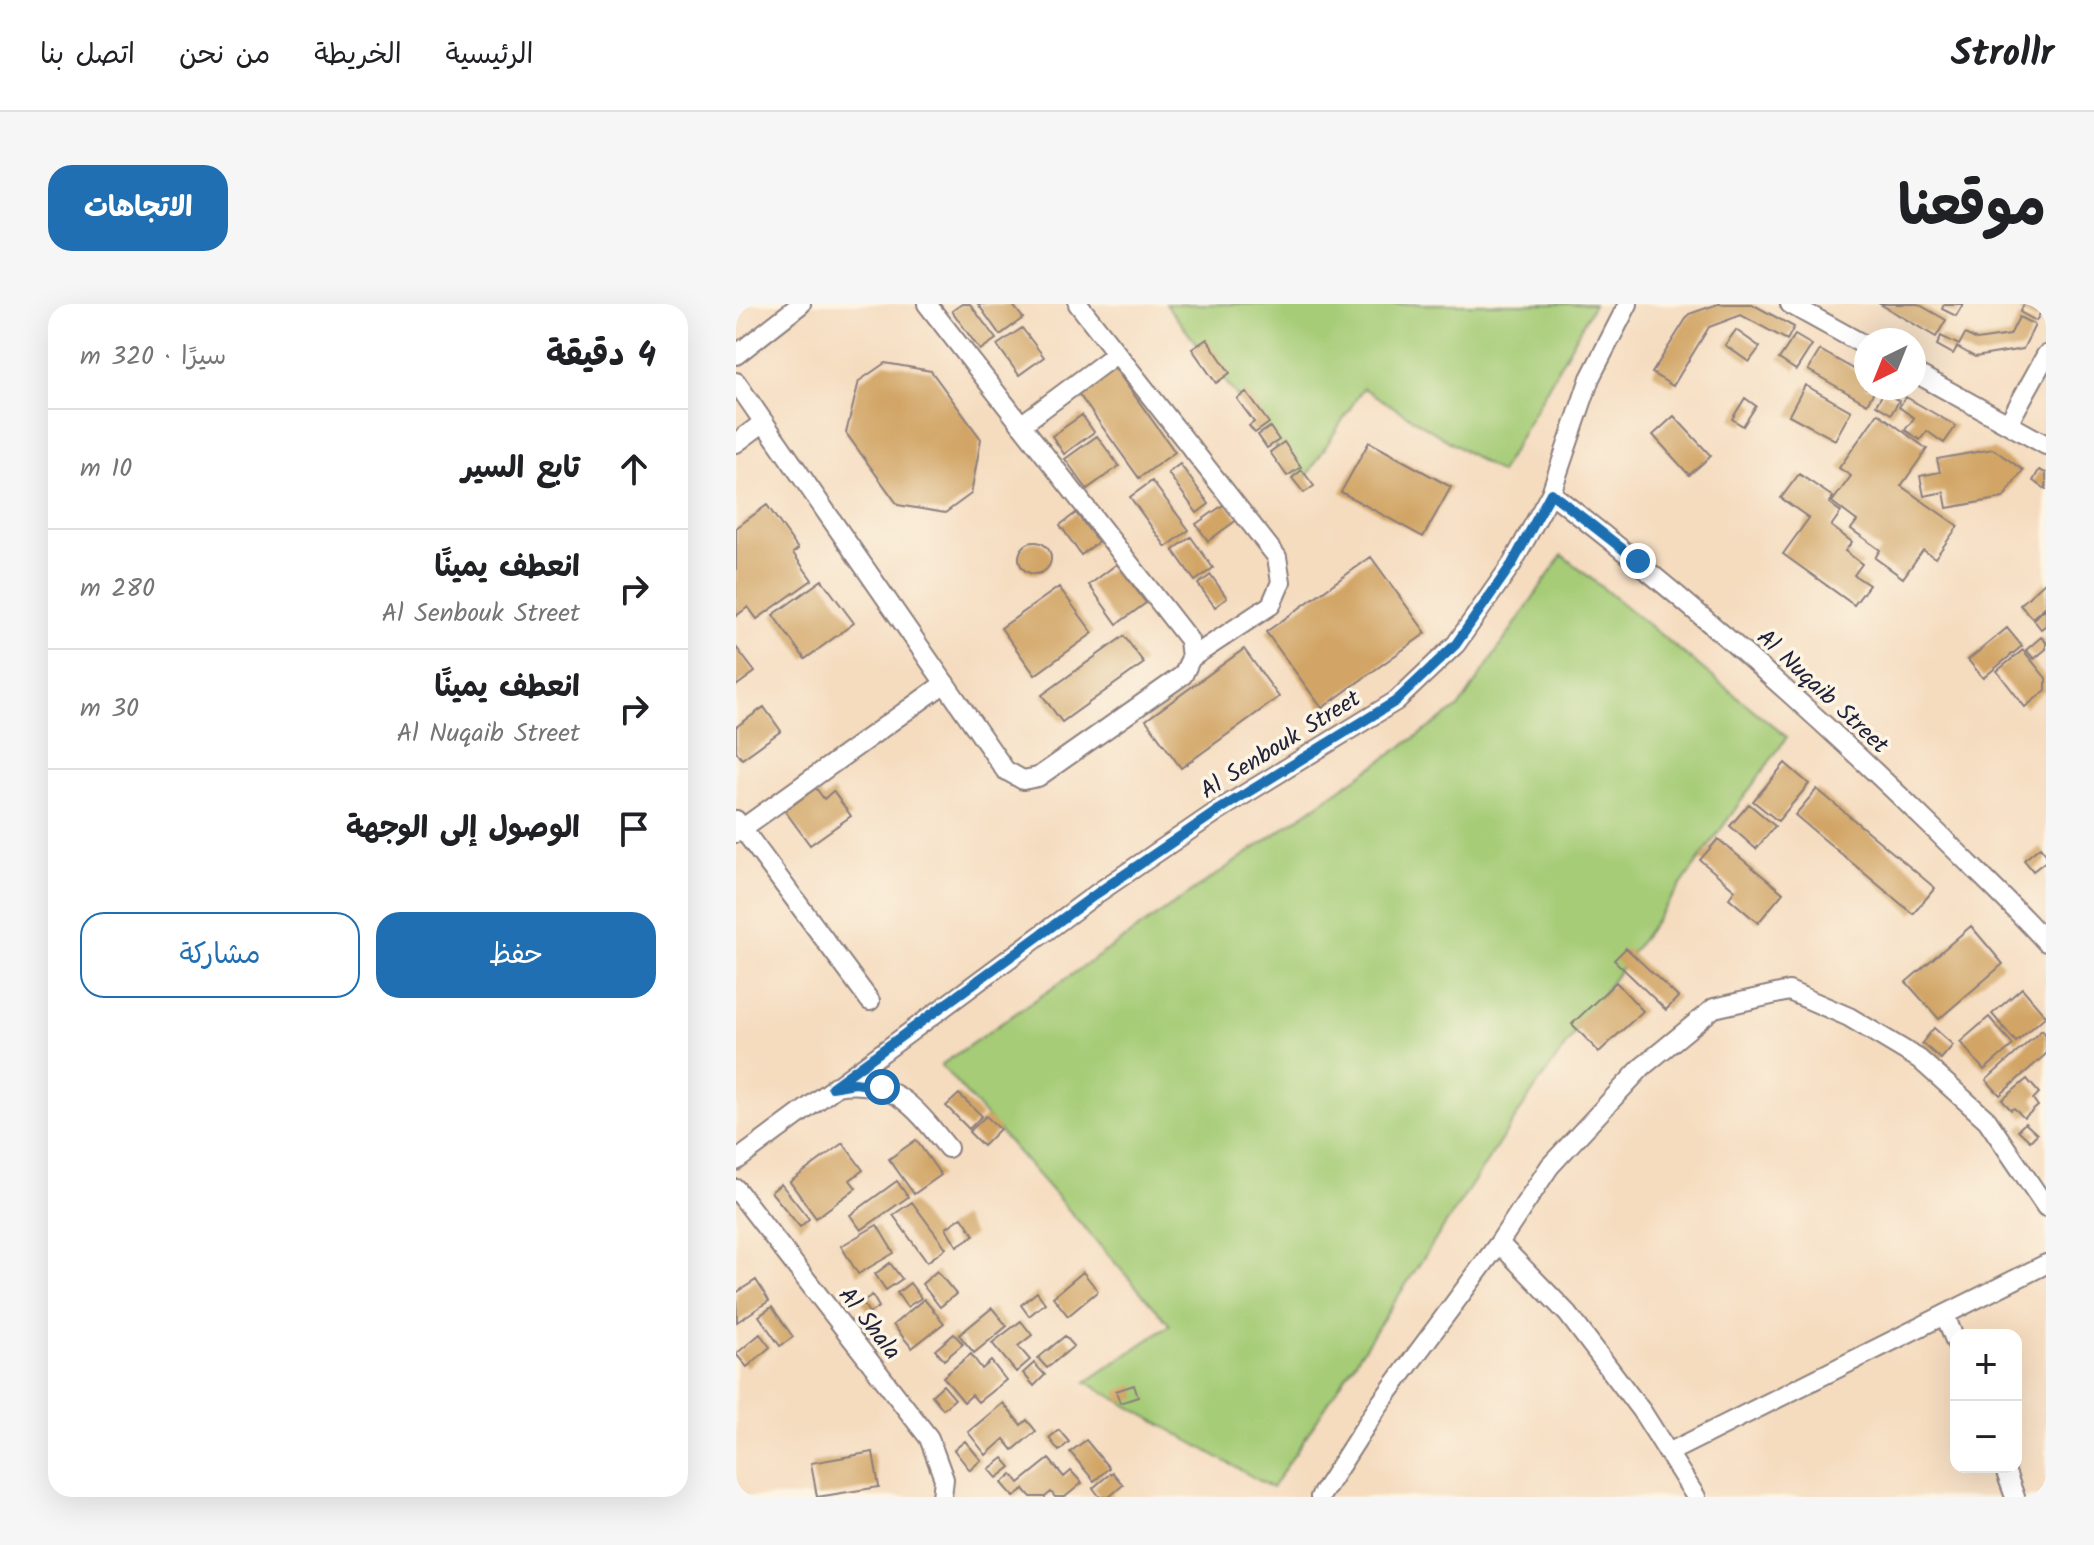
<!DOCTYPE html>
<html lang="ar">
<meta charset="utf-8">
<style>
body{margin:0;font-family:Kalam,"Playpen Sans Arabic",sans-serif;background:#f6f6f6;color:#202124;direction:rtl}
.controls{position:absolute;right:24px;bottom:24px;display:grid;overflow:hidden;border-radius:16px;box-shadow:0 8px 32px #0002}
.controls button{width:72px;height:72px;display:grid;place-items:center;padding:0;border:0;border-bottom:2px solid #e0e0e0;background:#fff;color:#202124;font:40px sans-serif}
.compass{position:absolute;left:1118px;top:24px;width:72px;height:72px;border-radius:50%;background:#fff;box-shadow:0 8px 32px #0002;rotate:223deg}
.stop{position:absolute;width:24px;height:24px;margin:-18px;border:6px solid #1f6fb2;border-radius:50%;background:#fff}
.stop.end{background:#1f6fb2;border-color:#fff;box-shadow:0 2px 8px #0008}
.list{margin:0;padding:0;list-style:none}
h2{display:flex;justify-content:space-between;align-items:center;height:104px;margin:0;padding:0 32px;font-size:34px}
h2 small{font-size:26px;font-weight:400;color:#757577}
.list li{display:grid;grid-template-columns:52px 1fr auto;gap:24px;align-items:center;box-sizing:border-box;height:120px;padding:0 32px;border-top:2px solid #e0e0e0}
.list b{display:block;font-size:30px;white-space:nowrap}
.list p{margin:0;font-size:26px;white-space:nowrap;color:#757577}
.list em{font-size:26px;font-style:normal;color:#757577}
.actions{display:flex;gap:16px;padding:24px 32px}
.actions a{flex:1;padding:18px 0;border:2px solid #1f6fb2;border-radius:24px;text-align:center;font-size:28px;color:#1f6fb2}
.actions .main{background:#1f6fb2;color:#fff}
.icon{flex:none;width:44px;height:44px;fill:none;stroke:currentColor;stroke-width:2;stroke-linecap:round;stroke-linejoin:round}
.map{position:relative;flex:none;width:1310px;height:1193px;overflow:hidden;direction:ltr;border-radius:24px}
header{display:flex;align-items:center;gap:48px;box-sizing:border-box;height:112px;padding:0 40px;background:#fff;border-bottom:2px solid #e0e0e0}
header strong{font-size:38px}
nav{display:flex;gap:44px;margin-inline-start:auto;font-size:28px}
.intro{display:flex;align-items:center;justify-content:space-between;box-sizing:border-box;height:192px;padding:0 48px}
h1{margin:0;font-size:56px}
.button{padding:20px 36px;border-radius:24px;background:#1f6fb2;color:#fff;font-size:28px;font-weight:700}
main{display:flex;gap:48px;padding:0 48px}
aside{flex:1;background:#fff;border-radius:24px;box-shadow:0 8px 32px #0002}
.map>svg:first-child{display:block}
.green{fill:#a6cc77;stroke:#647759;stroke-width:2}
.building{fill:#d2a566}
.lines{fill:none;stroke-linecap:round;stroke-linejoin:round}
.street-casing{stroke:#8c7f7d;stroke-width:22}
.street{stroke:#fff;stroke-width:18}
.route{stroke:#1f6fb2;stroke-width:10}
.labels{text-anchor:middle;stroke-width:7;stroke-linejoin:round;paint-order:stroke}
.street-label{font-size:24px;fill:#22223b;stroke:#fcf5e5}
</style>
<header>
<strong>Strollr</strong>
<nav><a>الرئيسية</a><a>الخريطة</a><a>من نحن</a><a>اتصل بنا</a></nav>
</header>
<div class="intro"><h1>موقعنا</h1><a class="button">الاتجاهات</a></div>
<main>
<div class="map">
<svg width="1310" height="1193" viewBox="0 0 1310 1193">
<rect width="100%" height="100%" fill="#fcf5e5"/>
<filter id="ink" filterUnits="userSpaceOnUse"><feTurbulence type="fractalNoise" baseFrequency=".0125" numOctaves="2"/><feDisplacementMap in="SourceGraphic" scale="16" xChannelSelector="R" yChannelSelector="G"/><feConvolveMatrix kernelMatrix="1 2 1 2 8 2 1 2 1" color-interpolation-filters="sRGB"/></filter>
<filter id="wash" filterUnits="userSpaceOnUse"><feTurbulence type="fractalNoise" baseFrequency=".006" numOctaves="4" result="noise"/><feDisplacementMap in="SourceGraphic" scale="32" xChannelSelector="R" yChannelSelector="G"/><feGaussianBlur stdDeviation="1.8" result="paint"/><feColorMatrix in="noise" values="0 0 0 0 0 0 0 0 0 0 0 0 0 0 0 0 0 1.4 0 .05"/><feComposite in="paint" operator="in"/></filter>
<g filter="url(#wash)">
<rect width="100%" height="100%" fill="#f5dcbf"/>
<path class="green" d="M430,0H858L764,169L627,84L567,178Z
M826,251L1051,433L800,783L536,1184L350,1078L434,1021L205,761L723,403Z"/>
<g id="blocks">
<path class="building" d="M226,0H234L260,35L244,46L216,7Z
M242,0H276L287,14L264,31Z
M982,0H1016L1058,23L1051,36L1005,11L973,23L937,82L916,69L953,10Z
M1144,0H1182L1210,16L1200,33Z
M1208,0H1227L1220,12L1206,5Z
M1288,0H1309L1300,17L1284,8Z
M1283,13L1299,21L1287,45L1239,53L1221,43L1217,50L1201,41L1205,32L1223,41L1229,30L1241,36L1274,31Z
M286,24L308,53L283,71L261,41Z
M1000,26L1024,43L1013,58L989,41Z
M1059,31L1076,41L1060,66L1043,55Z
M471,35L494,69L480,79L456,45Z
M1084,46L1130,72V84H1140L1131,100L1072,66Z
M149,59L195,67L245,135L235,190L209,209L162,201L110,129L123,77Z
M378,63L439,148L403,174L342,89Z
M1069,81L1115,107L1099,136L1053,111Z
M510,88L533,119L519,129L513,122L518,118L501,95Z
M1148,88L1163,97L1155,110L1140,101Z
M1170,93L1220,122L1208,139L1191,127L1184,136L1169,126L1178,114L1163,103Z
M1009,94L1020,102L1007,122L996,115Z
M1142,109L1191,145L1165,182L1222,222L1199,254L1187,246L1167,274L1139,254L1144,246L1115,225L1121,217L1096,198L1115,172L1103,164Z
M346,111L358,128L328,150L316,132Z
M938,112L975,152L953,171L917,131Z
M534,123L543,136L531,144L522,131Z
M361,132L383,162L351,185L329,155Z
M548,138L565,163L551,172L534,148Z
M633,138L715,183L687,233L605,188Z
M1257,145L1287,166L1267,194L1211,204L1208,188L1188,192L1184,172L1204,168L1201,155Z
M444,160L473,200L461,209L432,169Z
M566,166L578,182L568,189L556,174Z
M1303,166L1310,169V185L1297,177Z
M1063,170L1097,193L1093,199L1105,208L1095,222L1116,238L1109,247L1126,260L1118,271L1133,281L1118,301L1047,250L1073,214L1045,194Z
M416,177L453,226L430,243L394,193Z
M490,199L502,215L472,237L460,220Z
M31,201L62,245L57,249L76,276L21,315L12,303L0,312V224Z
M340,209L362,238L345,251L324,221Z
M455,233L477,264L459,277L437,246Z
M283 254a16 16 0 1 1 32 0a16 16 0 1 1-32 0Z
M635,253L690,329L586,404L530,328Z
M381,260L410,299L381,320L353,281Z
M475,271L491,294L479,303L462,280Z
M86,276L118,319L69,355L37,311Z
M1310,277V302L1296,314L1284,301Z
M323,283L357,329L299,371L265,324Z
M1310,304V321L1305,325L1297,315Z
M1271,324L1286,342L1247,374L1232,356Z
M388,332L408,359L326,418L306,391Z
M1305,333L1310,338V345L1298,355L1290,346Z
M0,343L19,368L0,382Z
M508,345L543,393L445,464L410,416Z
M1287,346L1310,374V386L1289,403L1261,367Z
M28,403L45,427L6,455L0,447V423Z
M1049,459L1073,480L1042,517L1017,497Z
M80,484L88,495L97,487L115,512L74,541L49,507Z
M1081,485L1199,584L1177,610L1059,511Z
M1013,500L1039,522L1020,545L994,522Z
M982,535L1047,589L1022,619L993,594L999,586L964,556Z
M1304,543L1310,550V557L1297,567L1288,556Z
M1235,622L1267,660L1203,715L1170,678Z
M890,644L942,693L930,706L878,656Z
M880,678L907,707L863,748L836,720Z
M1286,684L1310,712L1280,738L1256,710Z
M1253,713L1277,741L1248,766L1224,738Z
M1198,724L1217,741L1205,755L1186,739Z
M1306,726L1310,731V750L1264,791L1250,776Z
M1291,775L1303,789L1297,795L1302,802L1288,814L1278,804L1275,806L1266,796Z
M223,790L246,812L233,825L210,802Z
M250,812L264,825L247,842L233,828Z
M1289,819L1301,830L1294,837L1282,826Z
M180,836L205,871L178,890L153,855Z
M107,839L127,866L114,876L120,884L80,914L54,878Z
M161,877L172,893L125,926L114,911Z
M45,880L73,915L64,923L35,888Z
M176,898L210,944L191,958L157,911Z
M226,913L238,931L221,942L210,924Z
M141,921L158,949L122,970L105,942Z
M154,959L166,975L150,986L139,970Z
M201,967L220,990L204,1003L186,980Z
M347,968L362,987L332,1012L317,993Z
M20,976L33,997L1,1018L0,989Z
M174,979L185,994L171,1003L161,989Z
M301,988L309,999L293,1012L285,1001Z
M136,991L143,1003L133,1009L126,998Z
M188,995L208,1019L176,1044L157,1021Z
M36,1003L57,1033L44,1042L23,1012Z
M256,1004L271,1022L238,1049L223,1031Z
M285,1017L296,1031L282,1042L294,1056L280,1068L256,1039Z
M24,1030L34,1043L11,1063L0,1050Z
M218,1030L227,1040L208,1056L199,1046Z
M329,1032L338,1042L311,1064L302,1054Z
M235,1050L246,1065L255,1057L270,1076L242,1098L236,1091L228,1098L207,1073Z
M298,1059L309,1071L298,1082L287,1069Z
M207,1081L219,1095L207,1105L196,1091Z
M398,1081L402,1093L384,1099L380,1087Z
M267,1099L285,1121L291,1116L300,1127L277,1146L268,1135L250,1151L232,1128Z
M323,1126L333,1138L323,1147L313,1134Z
M350,1136L373,1164L358,1177L334,1148Z
M229,1137L245,1156L234,1166L218,1146Z
M137,1148L143,1183L81,1193L75,1159Z
M267,1154L275,1163L261,1174L253,1165Z
M313,1155L328,1173L335,1167L346,1179L329,1193H319L315,1188L309,1193H295L288,1185L278,1193L266,1179L276,1170L283,1179Z
M376,1168L387,1181L373,1193H364L357,1184Z"/>
</g>
</g>
<g filter="url(#ink)">
<use href="#blocks" fill-opacity="0" stroke="#8c7f7d" stroke-width="2"/>
<g class="lines">
<g class="street-casing">
<path id="street" d="M342,0L541,253L545,278L535,301L455,354
M1054,0L1130,42
M0,51L65,0
M1178,68L1310,141
M0,78L269,466L287,476L302,473L447,371L455,354L453,336L191,0
M1272,120L1310,51
M285,121L380,50
M0,139L28,118
M815,189C952,296 1079,408 1203,530C1239,566 1276,600 1310,638
M0,516L134,697
M0,529L209,379
M99,782C157,773 178,802 212,844
M0,857L363,588L483,506L660,397L720,340L776,260L815,189L854,74L892,0
M0,885L193,1134L208,1175L206,1193
M763,939L832,1010L907,1109L960,1193
M1209,1011L1220,1039
M932,1149L1310,960
M1268,1163L1279,1193
M584,1193L643,1101L763,939L814,862L906,763L978,704L1053,687L1113,713L1183,755L1251,816L1310,903"/>
</g>
<use href="#street" class="street"/>
</g>
</g>
<g class="lines" filter="url(#ink)">
<path class="route" d="M146,783L119,779L96,783L363,588L483,506L660,397L720,340L776,260L815,189L902,257"/>
</g>
<g class="labels">
<g class="street-label">
<text transform="translate(1087 387) rotate(43)" y="8">Al Nuqaib Street</text>
<text transform="translate(544 440) rotate(-32)" y="8">Al Senbouk Street</text>
<text transform="translate(134 1019) rotate(52)" y="8">Al Shala</text>
</g>
</g>
</svg>
<div class="controls">
<button>+</button>
<button>−</button>
</div>
<svg class="compass" viewBox="-18 -18 36 36"><path d="M0-13l5 13h-10z" fill="#e53935"/><path d="M0 13l5-13h-10z" fill="#757577"/></svg>
<div class="stop" style="left:146px;top:783px"></div>
<div class="stop end" style="left:902px;top:257px"></div>
</div>
<aside>
<h2>4 دقيقة<small>سيرًا · 320 m</small></h2>
<ul class="list">
<li><svg class="icon" aria-label="ahead" viewBox="0 0 24 24"><path d="M12 20V5M6 11l6-6 6 6"/></svg><div><b>تابع السير</b></div><em>10 m</em></li>
<li><svg class="icon" aria-label="right" viewBox="0 0 24 24"><path d="M7 20v-9h11M14 6l5 5-5 5"/></svg><div><b>انعطف يمينًا</b><p>Al Senbouk Street</p></div><em>280 m</em></li>
<li><svg class="icon" aria-label="right" viewBox="0 0 24 24"><path d="M7 20v-9h11M14 6l5 5-5 5"/></svg><div><b>انعطف يمينًا</b><p>Al Nuqaib Street</p></div><em>30 m</em></li>
<li><svg class="icon" aria-label="arrive" viewBox="0 0 24 24"><path d="M6 21V4h12l-3 4 3 4H6"/></svg><div><b>الوصول إلى الوجهة</b></div></li>
</ul>
<div class="actions"><a class="main">حفظ</a><a>مشاركة</a></div>
</aside>
</main>
